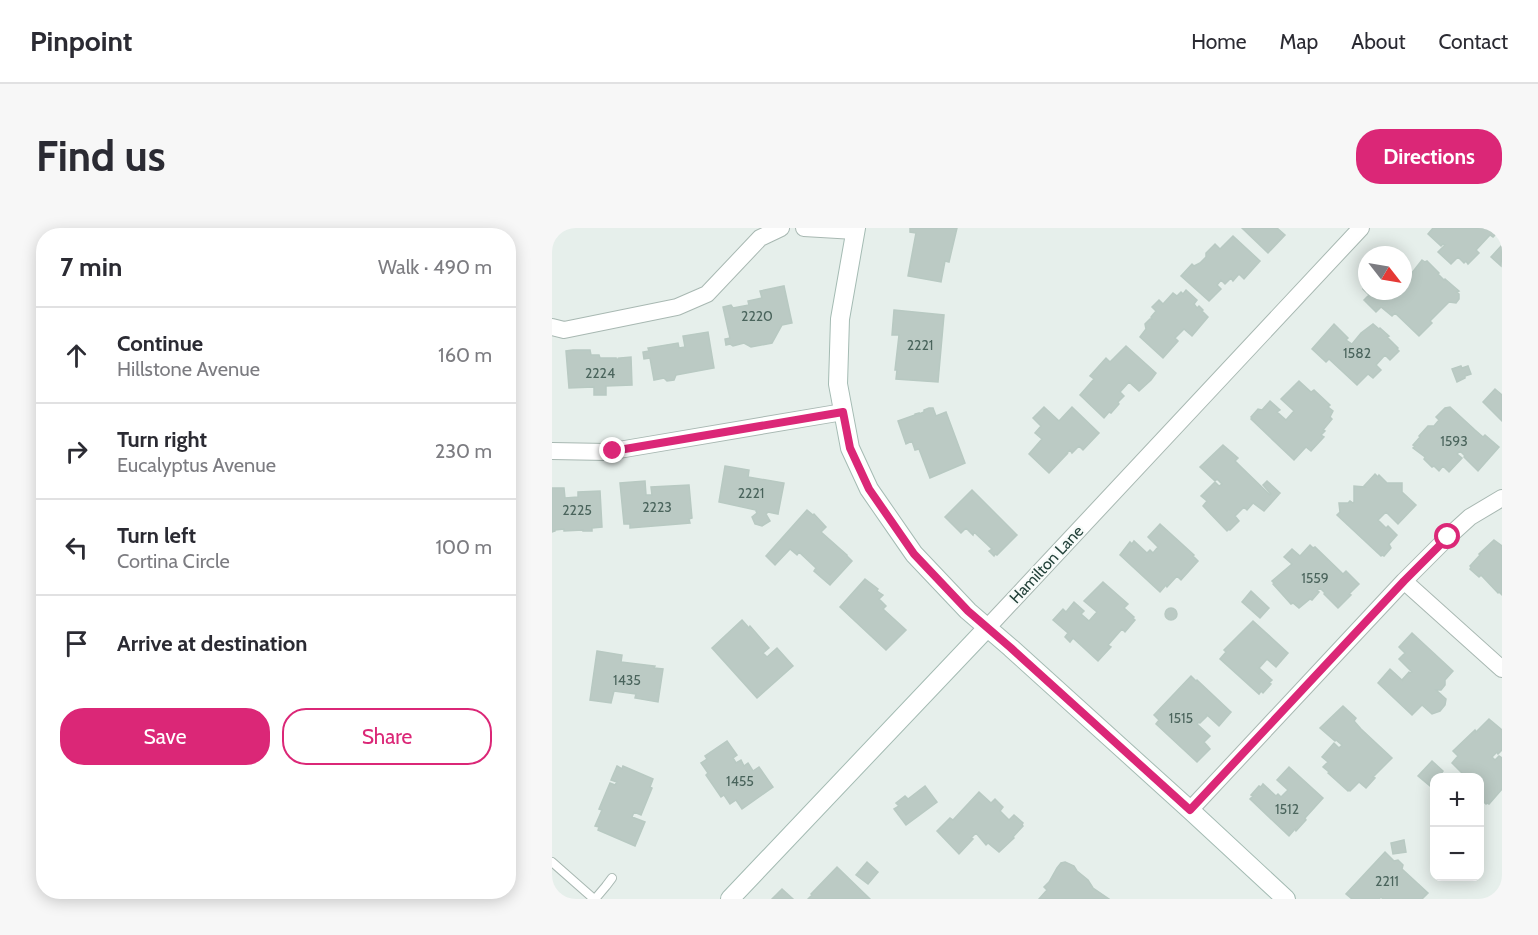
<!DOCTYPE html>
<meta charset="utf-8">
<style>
body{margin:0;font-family:Cabin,sans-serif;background:#f7f7f7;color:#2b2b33}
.controls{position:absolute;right:18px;bottom:18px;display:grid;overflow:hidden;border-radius:12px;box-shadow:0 3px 15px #0003}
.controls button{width:54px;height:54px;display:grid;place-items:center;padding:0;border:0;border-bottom:2px solid #e1e1e2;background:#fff;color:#2b2b33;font:30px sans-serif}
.compass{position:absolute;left:806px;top:18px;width:54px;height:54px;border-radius:50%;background:#fff;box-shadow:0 3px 15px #0003;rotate:121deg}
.stop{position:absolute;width:18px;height:18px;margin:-14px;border:4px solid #db2777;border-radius:50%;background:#fff}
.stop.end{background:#db2777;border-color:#fff;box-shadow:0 2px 6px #0008}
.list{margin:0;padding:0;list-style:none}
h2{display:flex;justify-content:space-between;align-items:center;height:78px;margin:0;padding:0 24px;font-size:26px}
h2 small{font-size:20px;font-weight:400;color:#7c7c81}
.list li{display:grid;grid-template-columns:39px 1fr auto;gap:18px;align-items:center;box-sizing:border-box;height:96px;padding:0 24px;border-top:2px solid #e1e1e2}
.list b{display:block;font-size:22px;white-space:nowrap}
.list p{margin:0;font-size:20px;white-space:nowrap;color:#7c7c81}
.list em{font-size:20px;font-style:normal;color:#7c7c81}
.actions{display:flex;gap:12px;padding:18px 24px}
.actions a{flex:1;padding:14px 0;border:2px solid #db2777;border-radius:24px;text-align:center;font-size:21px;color:#db2777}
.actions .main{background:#db2777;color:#fff}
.icon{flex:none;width:33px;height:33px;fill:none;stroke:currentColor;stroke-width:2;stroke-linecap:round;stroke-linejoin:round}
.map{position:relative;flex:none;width:950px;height:671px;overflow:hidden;border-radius:24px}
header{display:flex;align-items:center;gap:36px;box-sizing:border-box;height:84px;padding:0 30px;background:#fff;border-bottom:2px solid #e1e1e2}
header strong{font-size:28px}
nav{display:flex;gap:33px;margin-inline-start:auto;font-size:21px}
.intro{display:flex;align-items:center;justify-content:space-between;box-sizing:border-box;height:144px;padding:0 36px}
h1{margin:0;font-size:42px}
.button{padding:15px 27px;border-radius:24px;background:#db2777;color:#fff;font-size:21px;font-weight:700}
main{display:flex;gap:36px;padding:0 36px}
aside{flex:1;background:#fff;border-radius:24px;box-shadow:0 3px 15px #0003}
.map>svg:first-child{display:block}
.building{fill:#bbcac4;stroke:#b8c9c2;stroke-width:1.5}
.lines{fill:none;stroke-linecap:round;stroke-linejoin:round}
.lane-casing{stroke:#a8b8b2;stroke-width:10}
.street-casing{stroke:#a8b8b2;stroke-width:18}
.secondary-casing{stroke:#a4bbb3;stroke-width:20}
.lane{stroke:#fff;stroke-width:8}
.street{stroke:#fff;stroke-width:16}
.secondary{stroke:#fff;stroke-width:18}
.route{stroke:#db2777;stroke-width:8}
.labels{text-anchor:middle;stroke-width:4.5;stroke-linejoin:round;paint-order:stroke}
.number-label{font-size:14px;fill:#4a645c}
.street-label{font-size:16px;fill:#24423a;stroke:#f7fbf9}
</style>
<header>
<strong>Pinpoint</strong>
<nav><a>Home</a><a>Map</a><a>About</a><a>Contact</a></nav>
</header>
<div class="intro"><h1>Find us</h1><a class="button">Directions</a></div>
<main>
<aside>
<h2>7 min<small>Walk · 490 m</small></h2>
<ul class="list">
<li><svg class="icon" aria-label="ahead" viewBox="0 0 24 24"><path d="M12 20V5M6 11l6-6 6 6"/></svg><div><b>Continue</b><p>Hillstone Avenue</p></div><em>160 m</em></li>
<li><svg class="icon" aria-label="right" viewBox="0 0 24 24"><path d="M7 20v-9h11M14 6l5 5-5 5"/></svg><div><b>Turn right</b><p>Eucalyptus Avenue</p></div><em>230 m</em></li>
<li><svg class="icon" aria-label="left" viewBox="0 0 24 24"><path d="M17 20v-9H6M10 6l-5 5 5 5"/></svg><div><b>Turn left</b><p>Cortina Circle</p></div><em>100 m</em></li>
<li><svg class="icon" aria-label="arrive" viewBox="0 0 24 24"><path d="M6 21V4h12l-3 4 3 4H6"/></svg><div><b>Arrive at destination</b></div></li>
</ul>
<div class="actions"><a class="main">Save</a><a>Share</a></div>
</aside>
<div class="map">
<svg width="950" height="671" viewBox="0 0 950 671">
<rect width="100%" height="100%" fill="#e6efeb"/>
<path class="building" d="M358,0H405L397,34L393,33L389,54L356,48L364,5L358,4Z
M690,0H725L733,7L716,25Z
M881,0H950L941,9L938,7L924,22L927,25L916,36L914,33L912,35L906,29L899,36L886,24L893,17L891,16L889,18L876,6Z
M681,8L708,33L692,51L687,46L681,53L679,50L673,56L669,52L665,57L669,61L657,73L629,48L640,36L642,38L648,35L654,29V25L663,16L668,21Z
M949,18L950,19L949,38L939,29Z
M870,32L873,34L875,33L887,45L886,46L892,52L893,51L907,63L905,64L907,66V71L904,75L897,74L878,93L880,95L867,108L843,85L840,88L829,79L824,84L812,72L817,67L811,61L815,53V63H844L845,64L851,63V58L857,51L856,50Z
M232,58L240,95L230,97L220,115L199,119L192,115L181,118L178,116L174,117L173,111L178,110L171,79L179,77L181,80L197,77L196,73L210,70L208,63Z
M634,62L645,72L642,76L645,80L647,78L651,82L650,83L656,89L640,108L632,101L623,110L626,113L611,130L588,109L594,101L593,96L598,91H600L599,89L604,83L600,79L607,72L611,76L621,65L625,68L629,64L631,66Z
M342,82L392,87L386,154L344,151L345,142H343L347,107H340Z
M782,96L796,110L794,112L800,116L809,105L821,96L827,101L828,100L837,108L835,109L846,120L845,121L847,123L838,132L833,127L824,137L829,142L821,150L816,146L805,157L777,131L774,134L760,121Z
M156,104L162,140L124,147L122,152L115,153L112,150L102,152L98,130L92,131L91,124L97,123L96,120L126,115L127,120L133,119L131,108Z
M574,118L604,145L599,152L587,163L577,154L568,164L572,168L566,174L567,176L559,185L557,184L552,190L528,167L542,151L538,148L554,130L558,134Z
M21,122H38L39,127H47L48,130H64V131H68L67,130L79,129L80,157L54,158V167H42V159L17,160L14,123Z
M909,138L910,140L916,138L919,146L913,148V150L905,154L900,141Z
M747,153L759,164L762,162L778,177L776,179L781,183L778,189L780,191L771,202L773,203L769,207L772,209L759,223L754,219L742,232L699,191L700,190L699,189L706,181L710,182L718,173L728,182L725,184L734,192L742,183L729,171Z
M943,161L950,167V193L931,174Z
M492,179L507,193L520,179L547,205L531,222L527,218L520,225L518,222L514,226H515L497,245L477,226L490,211L483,205L489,198L481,190Z
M898,179L923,202L931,209L933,207L947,219L926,243L912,229L913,228L908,223L905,226L910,230L897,244L891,238L887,243L882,238L880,239L872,231L873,229L861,220L863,218L861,217L868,209L867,208L876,198H882L887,192L884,189L893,180Z
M377,180H381L384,188L394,184L413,235L378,250L367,221L363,222L360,213L354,216L346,193L363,187V186L367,185V186L372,184V182Z
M671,217L686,230L683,233L718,267L719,266L711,257L715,253L728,265L712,283L701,275L695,282L692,279L683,288L687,293L678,302L677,301L675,303L651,278L655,273L649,268L663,254L667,258L670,256L665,251L663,253L648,239Z
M173,238L197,242L196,249L232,255L226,286L216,284L214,286L218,293L210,298L203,296L200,289L205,285L204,283V282L167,274Z
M823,246L826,249L827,247L835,255H850V264L864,277L846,296L834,284L826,292L834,300L836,298L845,307L837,316L839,320L832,328L830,327L829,328L785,287L788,284L787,275H796L798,273L801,275L802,274V258L813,259L812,258Z
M93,253L94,267H100L99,259L137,257L140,290L137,291L138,295L78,300V296H72L68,255Z
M0,260H12L13,270L26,269V264L48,263L50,299L40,300V303H31V302L12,303V301L3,302V303L0,304Z
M420,262L465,307L445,327L443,326L442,328L437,323L440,321L422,304L421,307L414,300L409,305L393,289Z
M255,282L261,287L262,286L274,299L269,304L295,327V328L300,333L278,357L262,343L264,340L247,324L245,327L238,321L223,337L214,328Z
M608,296L642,327L641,328L646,333L629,352L625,348L615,359L614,357L608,364L568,327L578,314L580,316L582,313L595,325L598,322L601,325L606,319L596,309Z
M942,312L950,318V367L947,364L946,365L929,347L927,349L918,341L919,339L918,338L928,327L927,326Z
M758,317L761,320L763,319L791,346L794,343L807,356L797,366L799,367L786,380L772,366L773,365L768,360L765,363L767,364L760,372L758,371L747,380L741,375L739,376L721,356L722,355L720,353L740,336L732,329L740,321L748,328Z
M313,351L326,361L325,363L331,367L327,371L334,378L331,381L354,402L334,422L288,379Z
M551,354L576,376L572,380L582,389L581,390L583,392L573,404L570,401L556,417L559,419L546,433L521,410L518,414L513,409L516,405L501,392L511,381L514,384L522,374L532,383L529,386L537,393L545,384L532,373Z
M699,363L717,380L708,390L690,374Z
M613 386a6 6 0 1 1 12 0a6 6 0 1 1-12 0Z
M190,392L197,400L198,398L217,420L211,425L215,429L225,420L241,438L205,470L160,420Z
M701,393L736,425L724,439L715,431L707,440L720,452L717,455L719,456L711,465L709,463L707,466L668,431L674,424L672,422Z
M860,405L901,443L893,452V457L889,462H884L894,471L893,477L888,483L880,486L870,477L860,487L826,455L838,441L851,453L850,452L857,444L858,445L860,444L847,431L853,425L847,419Z
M45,423L70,427L69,434L103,438L102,440L111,441L106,474L83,470L84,466L62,463L59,475L38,472Z
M639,448L644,453L645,452L679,484L667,498L654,486L655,488L648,495L647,494L645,496L658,508L652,514L658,521L645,534L604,496L607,492L602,487Z
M791,478L804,490L802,493L809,501L840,530L821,549L823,550L814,560L807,554L798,563L797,562L796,563L776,545L777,544L771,539L776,534L770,529L782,515L787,520L790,517L784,512L783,513L768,500Z
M937,491L950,502V522L946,526L945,524L940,529L943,532L947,528L950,530V561L937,576L935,575L934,576L927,570V565L929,564L927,562V550H909L911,546L900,535L906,528L901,523L923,502L924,504Z
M175,513L185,527L181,530L184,535L189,532L192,538L196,535L201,543L207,539L221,559L190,581L184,572L178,576L172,567L169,569L154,547L156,545L149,535L155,531L153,528Z
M880,533L891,543L886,550H882V553L878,558L866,548Z
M65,538L70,541L71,538L101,551L98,559L100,560L89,587L82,584L80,589L93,594L83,618L46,602L47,599L43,598L50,582L47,581L58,555L63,557L65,554L59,552Z
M737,539L771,570L753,590L754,592L744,603L743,601L737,608L698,571L701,568L699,567L707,558L709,559L711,556L724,568L726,566L729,569L736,562L725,552Z
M373,558L385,574L354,597L342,581L347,578L344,575L353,568L356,571Z
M427,564L439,575L443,571L451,579L448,583L457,592L462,587L471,595L470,597L471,598L461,609L462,610L447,624L436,615L434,617L424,605L419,610L421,611L407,626L385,603L398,590L401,592Z
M852,612L854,624L841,626L839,615Z
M833,624L842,633L846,632L851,637L850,641L876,665L870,671H831L829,669L827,671H800L794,666Z
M315,634L326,644L316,656L304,647Z
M513,634L522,638L525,643L536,652L541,660L557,671H487L495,662L492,659L497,654L505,640L509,635Z
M285,639L318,671H256L260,667L259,666Z
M230,661L241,671H220Z"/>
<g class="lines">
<g class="lane-casing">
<path id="lane" d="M0,634L42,671
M43,671L54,658L60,650"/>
</g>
<g class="street-casing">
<path id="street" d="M252,0L303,3
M0,99L12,102L125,79L155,66L208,10L229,0
M0,223L55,224L291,184
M852,353L950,441
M435,400L809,0
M638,582L852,353L896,309L918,289L950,270"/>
</g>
<g class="secondary-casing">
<path id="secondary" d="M304,0L288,91L286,156L298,220L317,261L362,326L416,383L459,420L638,582L734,671
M178,671L435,400"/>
</g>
<use href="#lane" class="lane"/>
<use href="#street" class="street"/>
<use href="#secondary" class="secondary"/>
</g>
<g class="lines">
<path class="route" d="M61,223L291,184L298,220L317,261L362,326L416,383L459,420L638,582L852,353L896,309"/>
</g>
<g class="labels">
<g class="number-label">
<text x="205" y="93">2220</text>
<text x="368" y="122">2221</text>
<text x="805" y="130">1582</text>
<text x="48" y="150">2224</text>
<text x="902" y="218">1593</text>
<text x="199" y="270">2221</text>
<text x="105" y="284">2223</text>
<text x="25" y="287">2225</text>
<text x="763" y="355">1559</text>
<text x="75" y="457">1435</text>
<text x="629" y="495">1515</text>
<text x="188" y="558">1455</text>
<text x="735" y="586">1512</text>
<text x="835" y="658">2211</text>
</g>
<g class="street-label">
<text transform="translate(494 336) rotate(-47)" y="6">Hamilton Lane</text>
</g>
</g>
</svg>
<div class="controls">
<button>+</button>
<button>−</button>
</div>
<svg class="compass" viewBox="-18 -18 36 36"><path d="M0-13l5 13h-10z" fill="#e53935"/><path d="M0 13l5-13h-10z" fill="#7c7c81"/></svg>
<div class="stop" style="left:896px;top:309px"></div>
<div class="stop end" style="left:61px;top:223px"></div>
</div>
</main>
